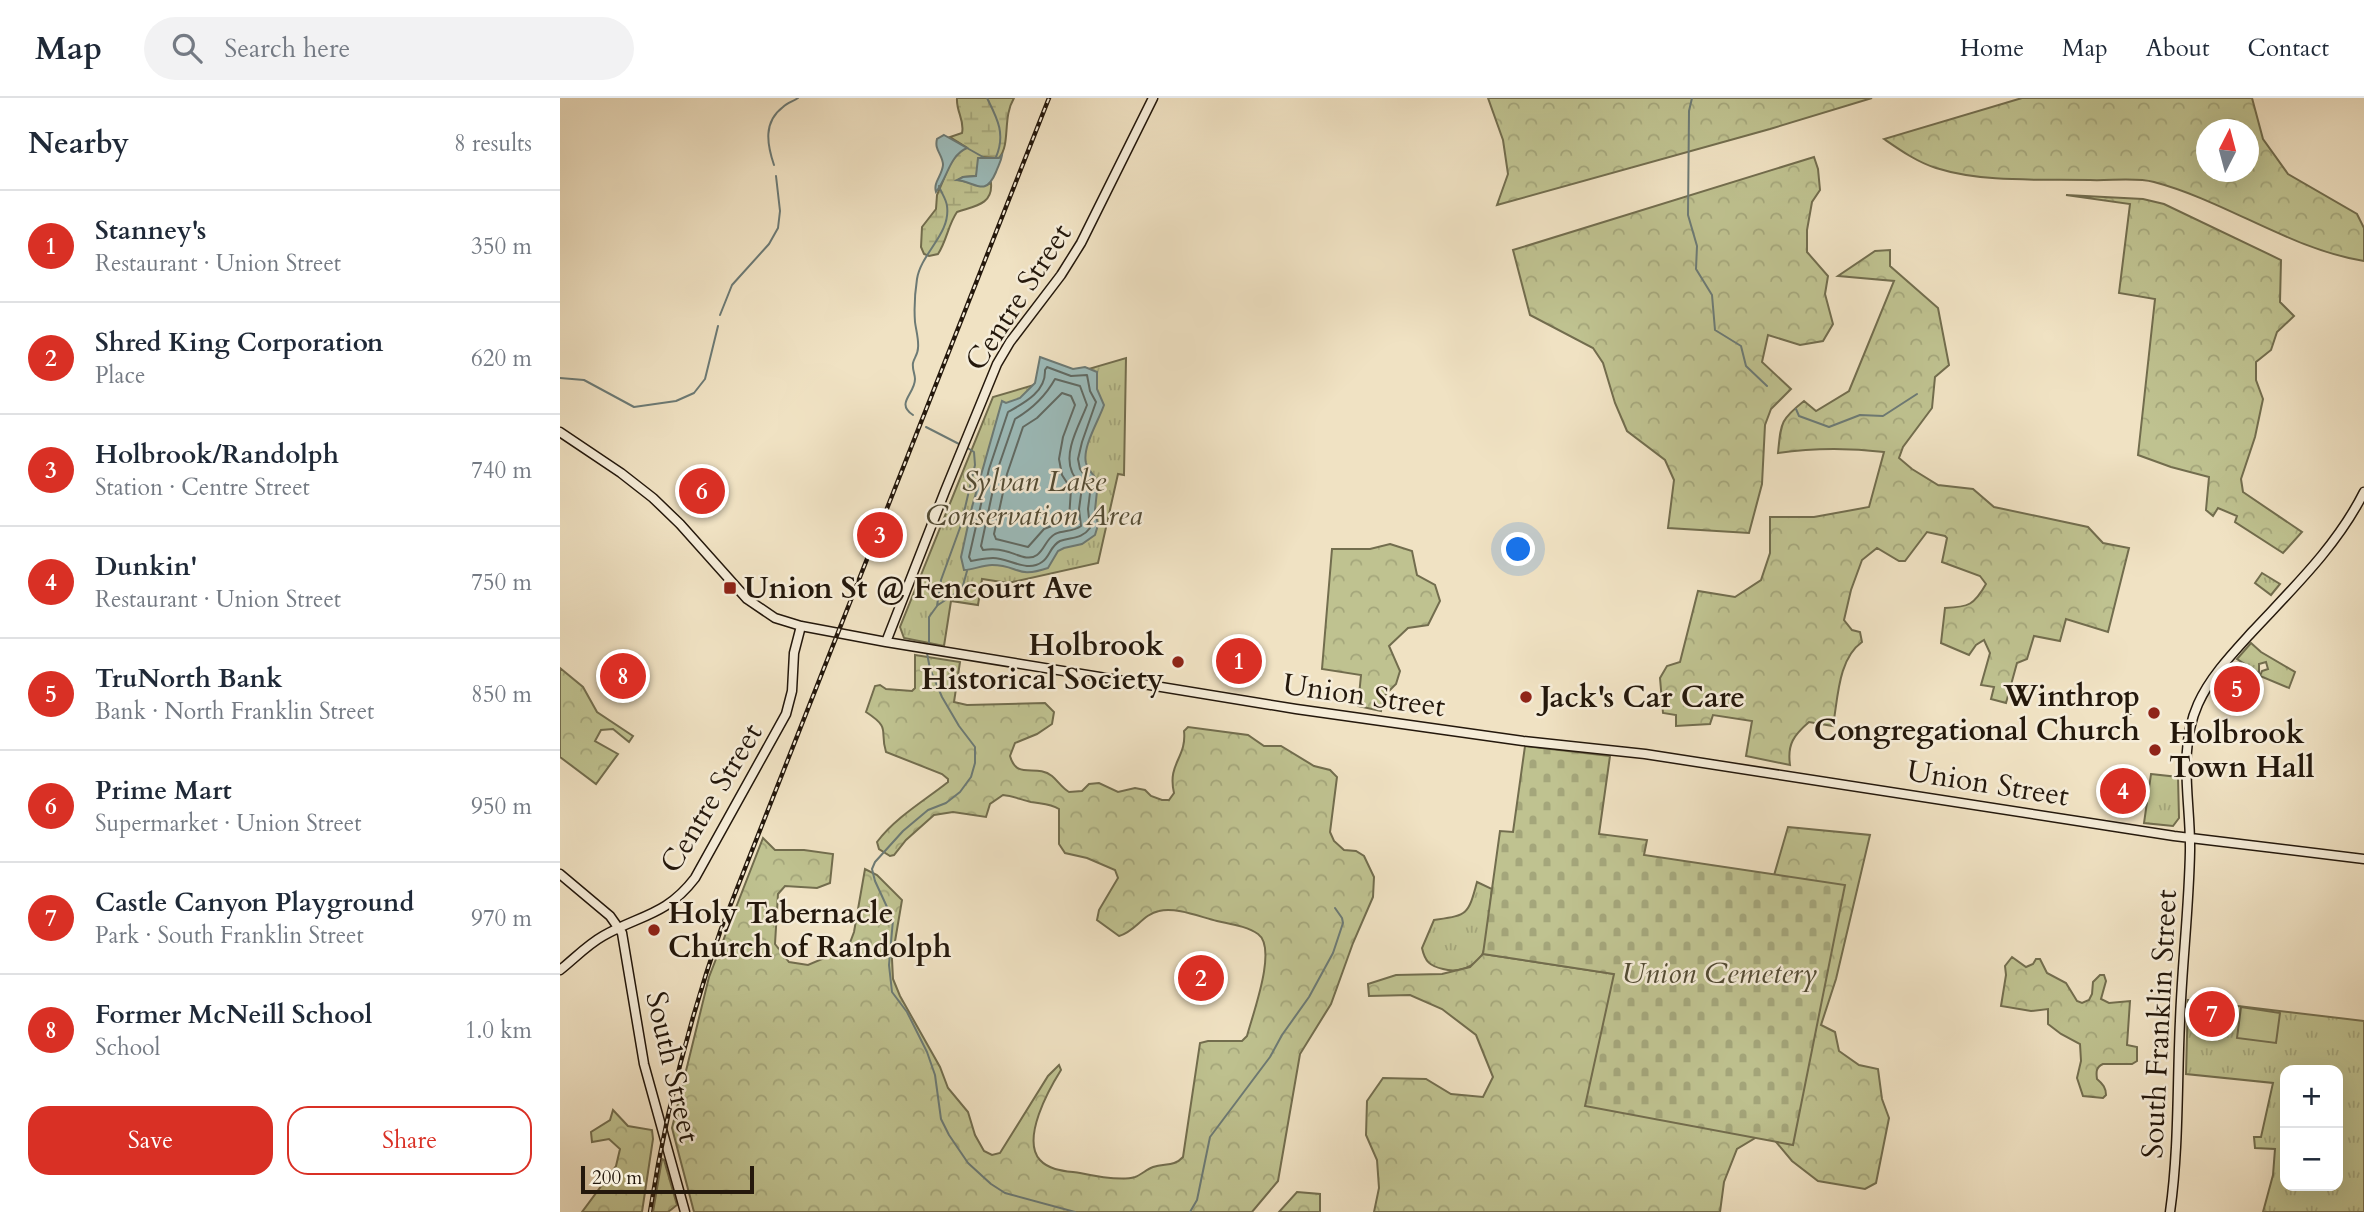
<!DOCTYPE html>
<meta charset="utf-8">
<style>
body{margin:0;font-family:Cardo,serif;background:#f2f2f3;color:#1f2937}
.controls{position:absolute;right:21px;bottom:21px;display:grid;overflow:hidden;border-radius:14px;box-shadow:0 7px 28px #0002}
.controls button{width:63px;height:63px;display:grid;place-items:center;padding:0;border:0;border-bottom:2px solid #e0e1e3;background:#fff;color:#1f2937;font:35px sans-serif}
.compass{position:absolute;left:1636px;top:21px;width:63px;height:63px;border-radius:50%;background:#fff;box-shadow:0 7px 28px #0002;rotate:6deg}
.scale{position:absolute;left:21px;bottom:18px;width:173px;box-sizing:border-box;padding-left:7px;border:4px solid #24180c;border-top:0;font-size:19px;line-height:24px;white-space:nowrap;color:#24180c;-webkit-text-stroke:5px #f5ecd8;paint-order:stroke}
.you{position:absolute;left:959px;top:452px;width:24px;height:24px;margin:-18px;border:5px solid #fff;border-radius:50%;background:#1a73e8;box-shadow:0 0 0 10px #1a73e833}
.badge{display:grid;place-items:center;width:46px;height:46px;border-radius:50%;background:#d93025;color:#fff;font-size:23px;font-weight:700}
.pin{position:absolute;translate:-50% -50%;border:4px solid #fff;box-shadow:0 2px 7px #0006}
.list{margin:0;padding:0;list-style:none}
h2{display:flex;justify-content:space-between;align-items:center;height:91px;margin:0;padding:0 28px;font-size:30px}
h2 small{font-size:23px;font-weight:400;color:#747a83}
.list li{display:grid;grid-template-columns:46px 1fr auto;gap:21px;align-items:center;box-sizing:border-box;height:112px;padding:0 28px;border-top:2px solid #e0e1e3}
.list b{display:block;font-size:26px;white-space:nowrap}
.list p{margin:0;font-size:23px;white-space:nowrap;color:#747a83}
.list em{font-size:23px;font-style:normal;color:#747a83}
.actions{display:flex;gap:14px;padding:21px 28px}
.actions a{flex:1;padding:16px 0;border:2px solid #d93025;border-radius:21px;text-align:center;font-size:24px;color:#d93025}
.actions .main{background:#d93025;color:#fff}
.icon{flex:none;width:38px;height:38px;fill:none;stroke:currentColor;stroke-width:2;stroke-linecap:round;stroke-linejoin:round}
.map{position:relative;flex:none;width:1804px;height:1114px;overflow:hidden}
header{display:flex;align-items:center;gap:42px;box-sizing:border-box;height:98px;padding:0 35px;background:#fff;border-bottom:2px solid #e0e1e3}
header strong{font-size:33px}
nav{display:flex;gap:38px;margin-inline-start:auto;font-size:24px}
.search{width:490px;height:63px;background:#f2f2f3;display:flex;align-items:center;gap:18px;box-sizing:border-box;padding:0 24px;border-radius:38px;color:#747a83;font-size:26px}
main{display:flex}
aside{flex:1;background:#fff}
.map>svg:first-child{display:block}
.grass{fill:url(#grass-tufts);stroke:#726d4e;stroke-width:2;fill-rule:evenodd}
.forest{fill:url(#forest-crowns);stroke:#726d4e;stroke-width:2;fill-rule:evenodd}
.wetland{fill:url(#wetland-marsh);stroke:#726d4e;stroke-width:2}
.cemetery{fill:url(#cemetery-stones);stroke:#726d4e;stroke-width:2}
.pitch{fill:#bfc290;stroke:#726d4e;stroke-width:2}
.water{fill:#9cbcbb;stroke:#6c7a75;stroke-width:2}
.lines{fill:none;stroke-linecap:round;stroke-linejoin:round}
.shore{stroke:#606a64;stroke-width:2}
.stream{stroke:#6c7a75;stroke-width:2}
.secondary-casing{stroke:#24180c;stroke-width:11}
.secondary{stroke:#f5ecd8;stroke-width:8}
.rail-casing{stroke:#24180c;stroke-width:4.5}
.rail{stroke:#f5ecd8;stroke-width:2;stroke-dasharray:5;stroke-linecap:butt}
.poi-dot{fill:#8f2418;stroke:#f5ecd8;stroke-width:2.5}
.labels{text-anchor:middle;stroke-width:5;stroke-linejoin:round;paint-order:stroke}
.street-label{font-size:30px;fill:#24180c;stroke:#f5ecd8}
.park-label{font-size:30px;font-style:italic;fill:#524b34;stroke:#f5ecd8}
.poi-label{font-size:30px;font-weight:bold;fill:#24180c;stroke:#f5ecd8;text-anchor:start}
</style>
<header>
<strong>Map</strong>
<div class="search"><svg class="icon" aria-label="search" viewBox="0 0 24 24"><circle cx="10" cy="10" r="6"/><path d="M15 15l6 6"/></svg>Search here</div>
<nav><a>Home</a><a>Map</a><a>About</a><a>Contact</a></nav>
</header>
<main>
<aside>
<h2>Nearby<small>8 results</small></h2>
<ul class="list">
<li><span class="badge">1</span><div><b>Stanney's</b><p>Restaurant · Union Street</p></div><em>350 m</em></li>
<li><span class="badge">2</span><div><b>Shred King Corporation</b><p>Place</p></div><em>620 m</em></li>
<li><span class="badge">3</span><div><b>Holbrook/Randolph</b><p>Station · Centre Street</p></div><em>740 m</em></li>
<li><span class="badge">4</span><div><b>Dunkin'</b><p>Restaurant · Union Street</p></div><em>750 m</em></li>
<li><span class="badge">5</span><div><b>TruNorth Bank</b><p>Bank · North Franklin Street</p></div><em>850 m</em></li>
<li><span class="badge">6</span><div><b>Prime Mart</b><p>Supermarket · Union Street</p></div><em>950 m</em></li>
<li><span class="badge">7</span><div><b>Castle Canyon Playground</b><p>Park · South Franklin Street</p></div><em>970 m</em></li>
<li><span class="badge">8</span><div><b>Former McNeill School</b><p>School</p></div><em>1.0 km</em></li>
</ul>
<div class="actions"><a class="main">Save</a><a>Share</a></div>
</aside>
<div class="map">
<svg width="1804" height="1114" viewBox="0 0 1804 1114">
<defs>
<pattern id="grass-tufts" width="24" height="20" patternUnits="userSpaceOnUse" patternTransform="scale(1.75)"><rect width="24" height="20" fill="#bfc290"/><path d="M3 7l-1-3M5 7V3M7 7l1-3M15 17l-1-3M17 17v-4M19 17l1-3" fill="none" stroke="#a4a67b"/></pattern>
<pattern id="forest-crowns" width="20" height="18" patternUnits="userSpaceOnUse" patternTransform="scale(1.75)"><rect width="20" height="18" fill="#bfc290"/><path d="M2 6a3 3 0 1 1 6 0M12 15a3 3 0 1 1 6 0" fill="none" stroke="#a4a67b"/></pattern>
<pattern id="wetland-marsh" width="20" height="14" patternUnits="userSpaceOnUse" patternTransform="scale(1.75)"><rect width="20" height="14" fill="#bfc290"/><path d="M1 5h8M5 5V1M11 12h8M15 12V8" fill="none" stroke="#a4a67b"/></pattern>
<pattern id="cemetery-stones" width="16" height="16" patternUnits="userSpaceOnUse" patternTransform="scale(1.75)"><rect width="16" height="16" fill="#bfc290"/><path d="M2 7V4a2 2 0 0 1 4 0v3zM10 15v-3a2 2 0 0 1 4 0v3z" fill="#a4a67b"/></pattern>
</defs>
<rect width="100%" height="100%" fill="#f0e2c3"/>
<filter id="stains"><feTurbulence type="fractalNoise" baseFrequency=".00286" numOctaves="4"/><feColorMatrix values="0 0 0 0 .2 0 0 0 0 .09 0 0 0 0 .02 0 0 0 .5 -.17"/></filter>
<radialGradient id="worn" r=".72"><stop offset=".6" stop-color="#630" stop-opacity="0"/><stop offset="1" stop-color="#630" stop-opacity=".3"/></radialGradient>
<path class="grass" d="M566,260L564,377L558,376L538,465L448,485L422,481L418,507L391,503L384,548L344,540L340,529L433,299Z
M1702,475L1720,486L1711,497L1695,485Z
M1691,545L1701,554L1735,574L1729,590L1700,578L1702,573L1708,571L1706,564L1699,566V575L1677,561Z
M1591,676L1618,679L1619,720L1613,728L1584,725Z
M917,784L932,791C930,805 928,847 922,857C914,870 897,875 883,871C870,868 865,864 862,850L874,822C907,817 908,818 917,784Z
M1628,902L1804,923V1114H1703L1713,1077L1715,1051L1695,1050L1694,1039H1701L1713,985L1626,976ZM1725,972H1778V1088H1725Z"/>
<path class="forest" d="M928,0H1312L1210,31L937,107L948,76L943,42Z
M1462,0H1692L1703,41L1728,76L1797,116L1804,130V163C1730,151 1666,103 1594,84C1575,79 1550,83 1530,82C1479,81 1424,85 1376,70C1357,64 1340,52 1324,41ZM1646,32H1688V74H1646Z
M1254,59L1258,71L1260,92L1252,104L1247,132V154L1268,178L1265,196L1273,226L1263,243L1240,247L1208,237L1202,264L1231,291L1211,311L1205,327L1202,386L1189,435L1108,430L1114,382L1105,362L1067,333L1055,305L1043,265L1033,250L970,217L953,152Z
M1506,97L1583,101L1604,106L1721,162L1720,204L1734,218L1717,234L1711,252L1696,264V282L1703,301L1695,339L1681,381L1683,394L1742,434L1723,455L1675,424L1677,418L1658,410L1653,418L1646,412L1649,379L1611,369L1578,357L1595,201L1559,195L1570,106Z
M1330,152V168L1378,210L1389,267L1375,279L1372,310L1343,349L1339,360L1352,371L1378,387L1413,391L1434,409L1528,429L1543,445L1569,450L1548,534L1506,521L1500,543L1474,538L1467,561L1457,565L1446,605L1431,601L1434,589L1421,587L1430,555L1424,542L1416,547L1409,557L1381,545L1385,510C1409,509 1414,507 1426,486L1420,478L1382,464L1387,440L1385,438L1367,434L1345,463H1339L1317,450L1302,462L1291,492L1284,522L1292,532L1300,534L1302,544C1278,561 1278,600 1273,628L1249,624C1234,637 1227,646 1230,667L1186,658L1192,623L1153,617L1150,626L1116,628V617L1103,615L1100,580L1107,568L1120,564L1138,493L1175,499L1201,482L1210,455V419H1254L1309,409L1324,354C1289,350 1253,350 1218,355C1221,325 1220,322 1244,303L1256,313L1289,293L1334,183L1278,178L1315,153Z
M830,446L852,453L857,477L875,487L880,503L868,527L848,530L829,548L840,573L836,586L823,599L821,613L798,608L801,577L762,571L772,451H810Z
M355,557L400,564L394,604L407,607L485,605L494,614L492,626L477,636L455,645L450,658C457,683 476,665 492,678C498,683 502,690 509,694L522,693L529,686L539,685L558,694L575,690L585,692L591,698L602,702H609L614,695C607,665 627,660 624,633L628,629L688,637L704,648H721L754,668L770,672L777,679L770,734L774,743L784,752L796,753L804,758L814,779L813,799L793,845L771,906L740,956L718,1083L692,1114H134L112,1030L149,879L203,740L215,752H244L273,756L270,785L257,790L225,788L218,796L215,846L229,864L248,867L288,850L294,834L305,771L317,777L342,802L332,861L333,881L340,898L380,969L388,990L408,1014L415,1037L424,1053L432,1057L440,1055L488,978L499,967L501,972C489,991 461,1041 480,1062C490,1073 507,1073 520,1075C534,1078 562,1083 575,1079C581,1077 587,1071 593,1069C605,1065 614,1069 623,1059L640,945L648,943H682L687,938C692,918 718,850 698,836C687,828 670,826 657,823C640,819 617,809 599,813C583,816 575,834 559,838L537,822L539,812L558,780L555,772L527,760L505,755L499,746V711C490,705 482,706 471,704C462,702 453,698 443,697L430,706L426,719L393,714L374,717L346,742L334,757L330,758L319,751L317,744C336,719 364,703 388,684V681L382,676L326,654C319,632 332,631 306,614L315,588L320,587L326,591L352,593L355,590Z
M0,570L23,589L37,614L73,638L69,644L53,631L41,632L35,643L58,656L36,686L0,659Z
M1228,729L1310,737L1276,881L1261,927L1275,934L1279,953L1299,967L1318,971L1322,1001L1329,1020L1316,1085L1305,1091L1258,1083L1232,1063L1207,1033L1177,1051L1164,1084L1160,1114H814L819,1090L817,1062L806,1037L807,1003L823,980L866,981L891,996L923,999L933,979L916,937L882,911L850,897L809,898L808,886L836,877L882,876L910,869L923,856L1054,876L1175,912Z
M1452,859L1466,869L1473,866L1476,861H1480L1487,875L1506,885L1517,903L1522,905L1529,902L1532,896L1533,884L1540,877H1544L1546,883L1541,901L1549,905L1570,903L1567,947L1577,949V963L1572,966H1543C1536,969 1536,974 1537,981C1543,986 1546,990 1546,997L1543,1000L1523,998L1517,980L1521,963L1520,946L1501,936L1488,926V911L1471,913L1441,908L1446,877L1445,868Z
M53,1012L68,1028L92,1032L93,1041L82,1114H22L56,1068L60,1051L49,1041L32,1044L31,1034L50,1022Z
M102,1061L104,1062L117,1107L108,1114H93Z
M737,1094L760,1096V1114H719Z"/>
<path class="wetland" d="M397,0H454C442,20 451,46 439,60L423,59L416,78L403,79L398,82C410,83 420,92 431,85C433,107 414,108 397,114C388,127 387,142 378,156L369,158L364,156L361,149L362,129L376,111L377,97L389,68L397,56L406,49L390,39L402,35C405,22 396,14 397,0Z"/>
<path class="cemetery" d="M965,648L1050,658L1039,736L1087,742L1084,757L1285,787L1233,1047L1025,1008L1054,876L923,856L940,733L953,734Z"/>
<path class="pitch" d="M1681,909L1720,915L1716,945L1677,940Z"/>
<path class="water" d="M384,37L407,50C389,58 388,79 376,94C373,84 382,78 383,67C383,57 374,52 377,41Z
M442,57C441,64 438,68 436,74C425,100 416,84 397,82L403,79L416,78L418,60H439Z
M480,259L513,271L525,269L537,274V291L544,307C539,322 522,349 526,365C528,372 535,378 538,384L535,412L538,427L535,437L522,446L504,450L498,453L488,470C456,481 459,467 432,467C422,467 413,472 404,472L401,459L412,409L442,303L446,305L460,300L475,285Z"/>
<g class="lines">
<path class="shore" d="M487,269L511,278L527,277L530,293L536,304L522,344L518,361L520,371L531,387L528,411L530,430C522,441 512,439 500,443C490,448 490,459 482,464C467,475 449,460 433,460C425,460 418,462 411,463L409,459L429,371L448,314C464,305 486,294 485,272Z
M495,281L520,288L527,307C520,326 503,353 512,374C514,379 519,384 522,389L519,411L521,428C513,434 504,432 495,436C486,441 485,451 477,457C468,464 455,455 445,453C438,451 430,451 423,452L421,448L437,373L455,321C472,311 485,299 495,281Z
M502,295L511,298L515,307L503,339L499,361L502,377L511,391L509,421L484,431L468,449L436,441L434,436L447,376L463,329L477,320Z"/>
<path class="stream" d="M427,0C437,20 446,36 436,59
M1132,0L1129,13L1128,117L1137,148L1136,171L1152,197L1155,232L1181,248L1186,268L1207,288
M407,50L423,59
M214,67C207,46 203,24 223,9C227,5 234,3 238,0
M160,217L172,187L209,146L218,130L220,113L216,78
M0,280L24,282L74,309L116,303L134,295L145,281L158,228
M1236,311L1239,318L1269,329L1300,317L1323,318L1357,296
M353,317C335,305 355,296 355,281C355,276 352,271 353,265C354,260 358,256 358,250C359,242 356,232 355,224C354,210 355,194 357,181C361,155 391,136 387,108C386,100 381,95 379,88
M366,329L401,347
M378,507L402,491L407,473
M369,545V519L377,508L381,482L401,427L415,367L414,354L406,349
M367,555L370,571L382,599L399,628L415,649V665L411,679L400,694L386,705L368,712L343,733L315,764L312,771L315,783L333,822L329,867L332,894L347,914L367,954L375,977L381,1021L389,1037L408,1065L431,1086L445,1095L515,1114
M630,1114L637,1102L650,1039L710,959L722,937L749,899L773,855L783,825L782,820L775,810"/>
<g class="secondary-casing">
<path id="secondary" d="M0,334L61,375L93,400L120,426L187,501L215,520L241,528L326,544L736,611L963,643L1085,656L1614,738L1804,761
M326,544L385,393L437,266L450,244L501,177L521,145L593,0
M0,776L50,818L62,835L84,966L125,1114
M0,872C14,861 27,847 43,838C79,817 106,818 135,780L226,616L232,593L234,555L241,528
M1610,1114C1619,1051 1617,986 1620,923C1622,866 1629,810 1630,753C1631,704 1617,653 1638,606C1650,579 1672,556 1692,534C1733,490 1777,448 1804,394"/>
</g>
<use href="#secondary" class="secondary"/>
<g class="rail-casing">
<path id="rail" d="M90,1114C105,1017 129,923 161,831L489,0"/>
</g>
<use href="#rail" class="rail"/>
</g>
<g class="poi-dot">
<rect x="163" y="483" width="14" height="14" rx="3.5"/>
<circle cx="618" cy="564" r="7"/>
<circle cx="966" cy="599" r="7"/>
<circle cx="1594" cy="615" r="7"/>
<circle cx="1595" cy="652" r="7"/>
<circle cx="94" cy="832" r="7"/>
</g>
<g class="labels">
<g class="street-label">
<text transform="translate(458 199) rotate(-57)" y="10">Centre Street</text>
<text transform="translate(804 597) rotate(8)" y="10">Union Street</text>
<text transform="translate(1428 685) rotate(9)" y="10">Union Street</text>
<text transform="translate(151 700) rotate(-59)" y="10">Centre Street</text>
<text transform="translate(1599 926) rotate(-87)" y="10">South Franklin Street</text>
<text transform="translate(113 969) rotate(77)" y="10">South Street</text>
</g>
<g class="park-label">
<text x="474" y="393">Sylvan Lake<tspan x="474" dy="34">Conservation Area</tspan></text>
<text x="1159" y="885">Union Cemetery</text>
</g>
<g class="poi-label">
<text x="184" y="500">Union St @ Fencourt Ave</text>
<text x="604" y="557" text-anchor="end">Holbrook<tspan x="604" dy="34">Historical Society</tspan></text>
<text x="1580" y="608" text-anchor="end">Winthrop<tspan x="1580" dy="34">Congregational Church</tspan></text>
<text x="980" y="609">Jack's Car Care</text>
<text x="1609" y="645">Holbrook<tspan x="1609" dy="34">Town Hall</tspan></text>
<text x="108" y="825">Holy Tabernacle<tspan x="108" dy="34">Church of Randolph</tspan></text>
</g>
</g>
<rect width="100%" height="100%" filter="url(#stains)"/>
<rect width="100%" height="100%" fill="url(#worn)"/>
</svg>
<div class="controls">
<button>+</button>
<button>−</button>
</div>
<svg class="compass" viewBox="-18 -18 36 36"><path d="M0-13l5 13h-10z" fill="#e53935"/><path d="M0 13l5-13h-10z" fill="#747a83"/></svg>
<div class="scale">200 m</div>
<div class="you"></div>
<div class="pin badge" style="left:679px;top:563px">1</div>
<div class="pin badge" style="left:641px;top:880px">2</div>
<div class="pin badge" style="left:320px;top:437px">3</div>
<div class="pin badge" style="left:1563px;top:693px">4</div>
<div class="pin badge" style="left:1677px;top:591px">5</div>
<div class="pin badge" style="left:142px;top:393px">6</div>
<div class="pin badge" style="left:1652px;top:916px">7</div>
<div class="pin badge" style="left:63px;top:578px">8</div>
</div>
</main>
